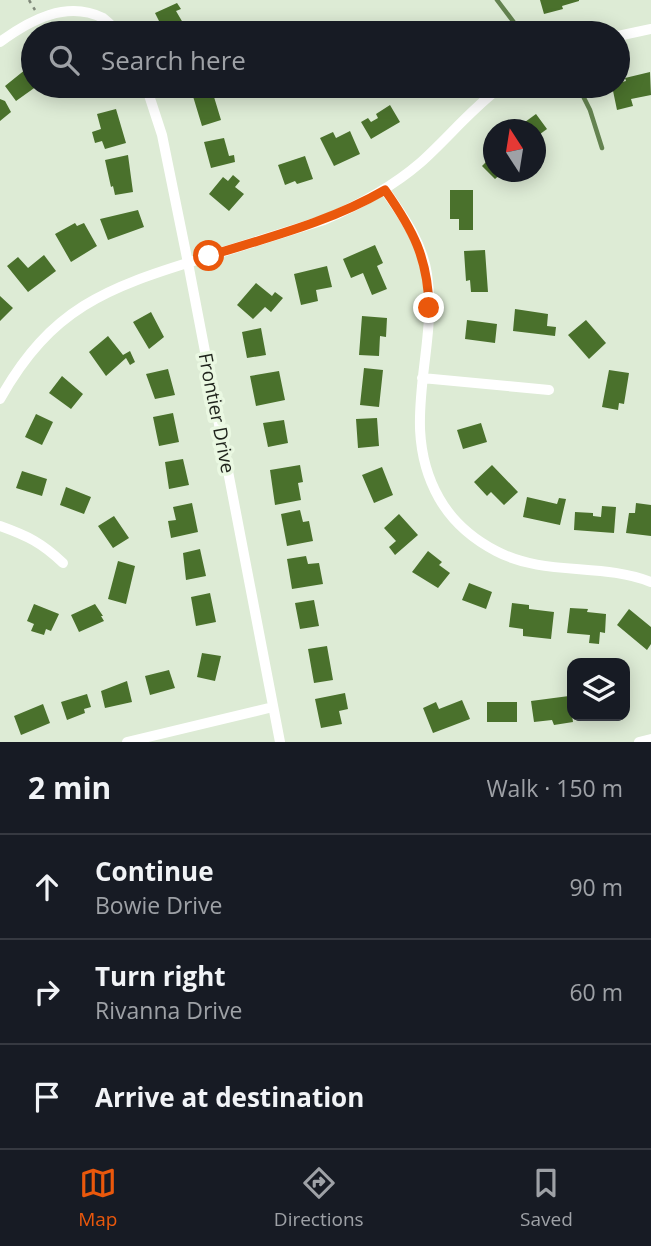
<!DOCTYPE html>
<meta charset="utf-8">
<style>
body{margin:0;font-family:"Open Sans",sans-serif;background:#20242c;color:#f1f3f6}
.controls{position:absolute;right:21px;bottom:21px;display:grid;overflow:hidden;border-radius:14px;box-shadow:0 4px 18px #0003}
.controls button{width:63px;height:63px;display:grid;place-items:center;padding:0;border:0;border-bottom:2px solid #363941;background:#171b24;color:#f1f3f6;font:35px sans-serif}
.compass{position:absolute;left:483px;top:119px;width:63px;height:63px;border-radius:50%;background:#171b24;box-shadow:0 4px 18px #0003;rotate:348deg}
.stop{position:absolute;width:21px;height:21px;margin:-16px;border:5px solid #ea580c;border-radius:50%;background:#fff}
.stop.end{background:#ea580c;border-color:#fff;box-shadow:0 2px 7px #0008}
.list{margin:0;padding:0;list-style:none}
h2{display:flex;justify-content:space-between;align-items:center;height:91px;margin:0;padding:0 28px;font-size:30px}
h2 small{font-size:23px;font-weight:400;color:#9ea1a6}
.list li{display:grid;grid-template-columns:46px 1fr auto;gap:21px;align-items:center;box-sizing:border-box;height:105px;padding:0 28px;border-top:2px solid #363941}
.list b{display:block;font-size:26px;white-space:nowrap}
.list p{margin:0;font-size:23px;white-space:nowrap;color:#9ea1a6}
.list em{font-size:23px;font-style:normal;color:#9ea1a6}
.icon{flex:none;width:38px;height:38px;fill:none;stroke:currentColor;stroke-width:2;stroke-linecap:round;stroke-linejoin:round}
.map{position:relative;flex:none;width:651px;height:742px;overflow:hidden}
.search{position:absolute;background:#171b24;box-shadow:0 4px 18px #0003;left:21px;right:21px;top:21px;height:77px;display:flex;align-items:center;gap:18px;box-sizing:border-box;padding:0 24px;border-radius:38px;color:#9ea1a6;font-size:26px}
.sheet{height:406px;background:#171b24}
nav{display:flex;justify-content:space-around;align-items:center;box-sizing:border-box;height:98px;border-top:2px solid #363941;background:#171b24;font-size:19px;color:#9ea1a6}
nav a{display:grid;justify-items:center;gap:4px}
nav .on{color:#ea580c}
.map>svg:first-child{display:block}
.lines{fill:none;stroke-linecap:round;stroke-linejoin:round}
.stream{stroke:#648350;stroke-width:4.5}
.building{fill:#4a712c}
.path{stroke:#7e8778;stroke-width:2.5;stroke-dasharray:3.5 5;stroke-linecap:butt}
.minor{stroke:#fff;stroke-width:10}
.route{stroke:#ea580c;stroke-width:9}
.labels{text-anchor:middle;stroke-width:7;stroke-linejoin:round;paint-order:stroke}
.street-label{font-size:19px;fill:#1f231c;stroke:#eaf8e2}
</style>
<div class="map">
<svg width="651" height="742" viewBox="0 0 651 742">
<rect width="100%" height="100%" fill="#ddebd5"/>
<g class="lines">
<path class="stream" d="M497,0L522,33
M578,86L590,110L602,148"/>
</g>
<path class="building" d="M540,0H579V1L562,6L563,9L544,14Z
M177,3L181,9L176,11L186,28L176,33H165L155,13Z
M31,65L33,67V86H37L16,101L5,86Z
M650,72L651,95L631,99L633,106L617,110L612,86H618V83L626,81L625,78Z
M412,86H438L429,97L425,93L421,97L410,88Z
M211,87L221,120L202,126L192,93Z
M0,99L5,101L11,112L0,121Z
M390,105L400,122L371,139L361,122L368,118L371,122L378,118L376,114Z
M116,109L126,143L105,149L102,141L95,143L92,132L101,129L97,114Z
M536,114L547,129L536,137V130H514Z
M350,131L360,154L334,166L320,138L333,132L336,138Z
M224,138L229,156L234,155L235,162L211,168L204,142Z
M494,149V172H503L495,179L482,166L490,158L487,155Z
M128,155L133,192L115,195L113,186L111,187L105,160Z
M305,156L313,179L297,184L295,181L285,185L278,165Z
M233,175L240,181L235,187L244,194L229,211L209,194L223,177L228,181Z
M450,190H473V230H459V219H450Z
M138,210L144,227L108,240L100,219Z
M75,223L77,226L84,223L97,246L71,262L55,234Z
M375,245L383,263L377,266L387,289L372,295L363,273L351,278L343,259Z
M485,250L488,292H471L470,280L466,281L464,251Z
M44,255L56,271L28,292L7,266L18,257L28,268Z
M327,266L332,287L316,290L318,301L301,305L294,274Z
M256,283L272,296L275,292L283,298L271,312L265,307L253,319L237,305Z
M0,296L13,308L0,321Z
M515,309L548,314L547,326L556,327L555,336L513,331Z
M151,312L164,337L149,349L133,322Z
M362,316L387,318L386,337L380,336L379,356L359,355Z
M467,320L497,324L495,343L465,339Z
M586,320L606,343L589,359L568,335Z
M261,328L266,355L247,358L242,332Z
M108,336L123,355L130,351L135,362L130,365L126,358L106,376L89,352Z
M364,368L383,370L379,407L360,405Z
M168,369L175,395L155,399L146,374Z
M609,370L629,373L624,404L619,403L618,410L602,407Z
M279,371L285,400L256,406L250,376Z
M62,376L83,394L71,409L49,393Z
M173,413L179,442L159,446L153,417Z
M36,414L53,422L42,445L25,437Z
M377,418L379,446L358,448L356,419Z
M284,420L288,443L268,447L263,423Z
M481,423L487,442L463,449L457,430Z
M183,459L189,485L169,489L165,462Z
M300,465L303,482L298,483L301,500L275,505L270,470Z
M492,465L518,492L504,505L491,492L487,496L474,482Z
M382,467L393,495L374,503L362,475Z
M22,471L47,479L42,496L16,488Z
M66,487L91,497L84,514L60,505Z
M527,497L557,504L559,498L566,499L560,525L523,517Z
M192,503L198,532L171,538L168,521L176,520L173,507Z
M636,503L651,505V536L626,533L629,513H635Z
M602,506L616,507L614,533L574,530L575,512L593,513V516L601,517Z
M300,510L303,522L309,521L313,541L287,546L281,514Z
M399,514L418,535L395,555L389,547L396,541L384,528Z
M114,516L129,538L113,548L98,526Z
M200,549L206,576L186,580L183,553Z
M428,551L442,562L439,565L450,573L438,588L412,572Z
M306,556L308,564L319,563L323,584L292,589L287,559Z
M118,561L135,566L126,604L108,599Z
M469,583L492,592L486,609L462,600Z
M210,593L216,622L196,626L191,597Z
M314,600L319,626L300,629L295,603Z
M512,603L529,605V609L554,612L551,639L523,636V629L509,627Z
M34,604L59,614L51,631L46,629L44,635L31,631L34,624L27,621Z
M95,604L103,616H101L104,621L79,632L71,615Z
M570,608L588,609L587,612L606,614L605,633L600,632L599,644L589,643L590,635L567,633Z
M629,609L651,627V644L647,650L617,625Z
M327,646L333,680L314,683L308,649Z
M202,653L221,656L215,681L197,677Z
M169,670L175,688L150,695L145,676Z
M127,681L132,702L105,708L101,691Z
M345,693L348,709L339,711L342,724L321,728L315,699Z
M87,694L91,707L84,709L85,713L67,720L61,702Z
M569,696L573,722L554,725L552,720L534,722L531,701Z
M462,700L470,719L433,733L423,708L436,702L439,709Z
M487,702H517V722H487Z
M43,704L50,723L21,735L14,716Z"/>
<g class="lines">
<path class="path" d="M29,0L35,10"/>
<path class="minor" d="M618,36L651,29
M0,42C30,20 67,0 103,18C109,23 114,27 118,33
M146,86L162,135L188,263L280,742
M385,190C403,216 422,242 427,274C439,351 397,424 439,498C452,521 473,539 496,551C545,577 601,562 651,582
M422,378L549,390
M0,399C51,308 106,288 200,259C241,246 283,233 324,220C359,205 391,188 420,163C448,138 472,108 502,86
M0,526C28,536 42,543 63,563
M127,742L273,707
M639,742L651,739"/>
</g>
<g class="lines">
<path class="route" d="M209,256C269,237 330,222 385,190C413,230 428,258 429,308"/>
</g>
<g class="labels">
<g class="street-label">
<text transform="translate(217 413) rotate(79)" y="7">Frontier Drive</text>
</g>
</g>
</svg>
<div class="controls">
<button><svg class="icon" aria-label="layers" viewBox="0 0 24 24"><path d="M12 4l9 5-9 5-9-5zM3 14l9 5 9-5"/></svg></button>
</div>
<svg class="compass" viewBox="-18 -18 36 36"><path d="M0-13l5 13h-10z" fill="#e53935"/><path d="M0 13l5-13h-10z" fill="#9ea1a6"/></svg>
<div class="stop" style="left:209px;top:256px"></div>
<div class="stop end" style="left:429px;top:308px"></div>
<div class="search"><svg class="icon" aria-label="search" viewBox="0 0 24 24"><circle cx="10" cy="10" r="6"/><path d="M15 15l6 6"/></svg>Search here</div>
</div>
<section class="sheet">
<h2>2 min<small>Walk · 150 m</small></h2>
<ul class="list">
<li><svg class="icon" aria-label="ahead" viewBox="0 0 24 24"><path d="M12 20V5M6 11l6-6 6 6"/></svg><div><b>Continue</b><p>Bowie Drive</p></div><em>90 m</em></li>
<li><svg class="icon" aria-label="right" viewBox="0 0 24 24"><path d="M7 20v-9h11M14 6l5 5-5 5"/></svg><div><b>Turn right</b><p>Rivanna Drive</p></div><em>60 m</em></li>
<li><svg class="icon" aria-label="arrive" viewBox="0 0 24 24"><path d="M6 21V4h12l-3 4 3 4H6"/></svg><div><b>Arrive at destination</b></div></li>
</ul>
</section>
<nav>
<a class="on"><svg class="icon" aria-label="map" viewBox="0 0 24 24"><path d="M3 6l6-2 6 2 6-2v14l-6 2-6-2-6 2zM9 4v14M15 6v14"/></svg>Map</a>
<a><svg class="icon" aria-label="directions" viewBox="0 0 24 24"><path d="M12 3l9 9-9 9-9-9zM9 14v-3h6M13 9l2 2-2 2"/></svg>Directions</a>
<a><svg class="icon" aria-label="saved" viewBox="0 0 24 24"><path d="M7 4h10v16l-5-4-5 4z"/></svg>Saved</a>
</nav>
